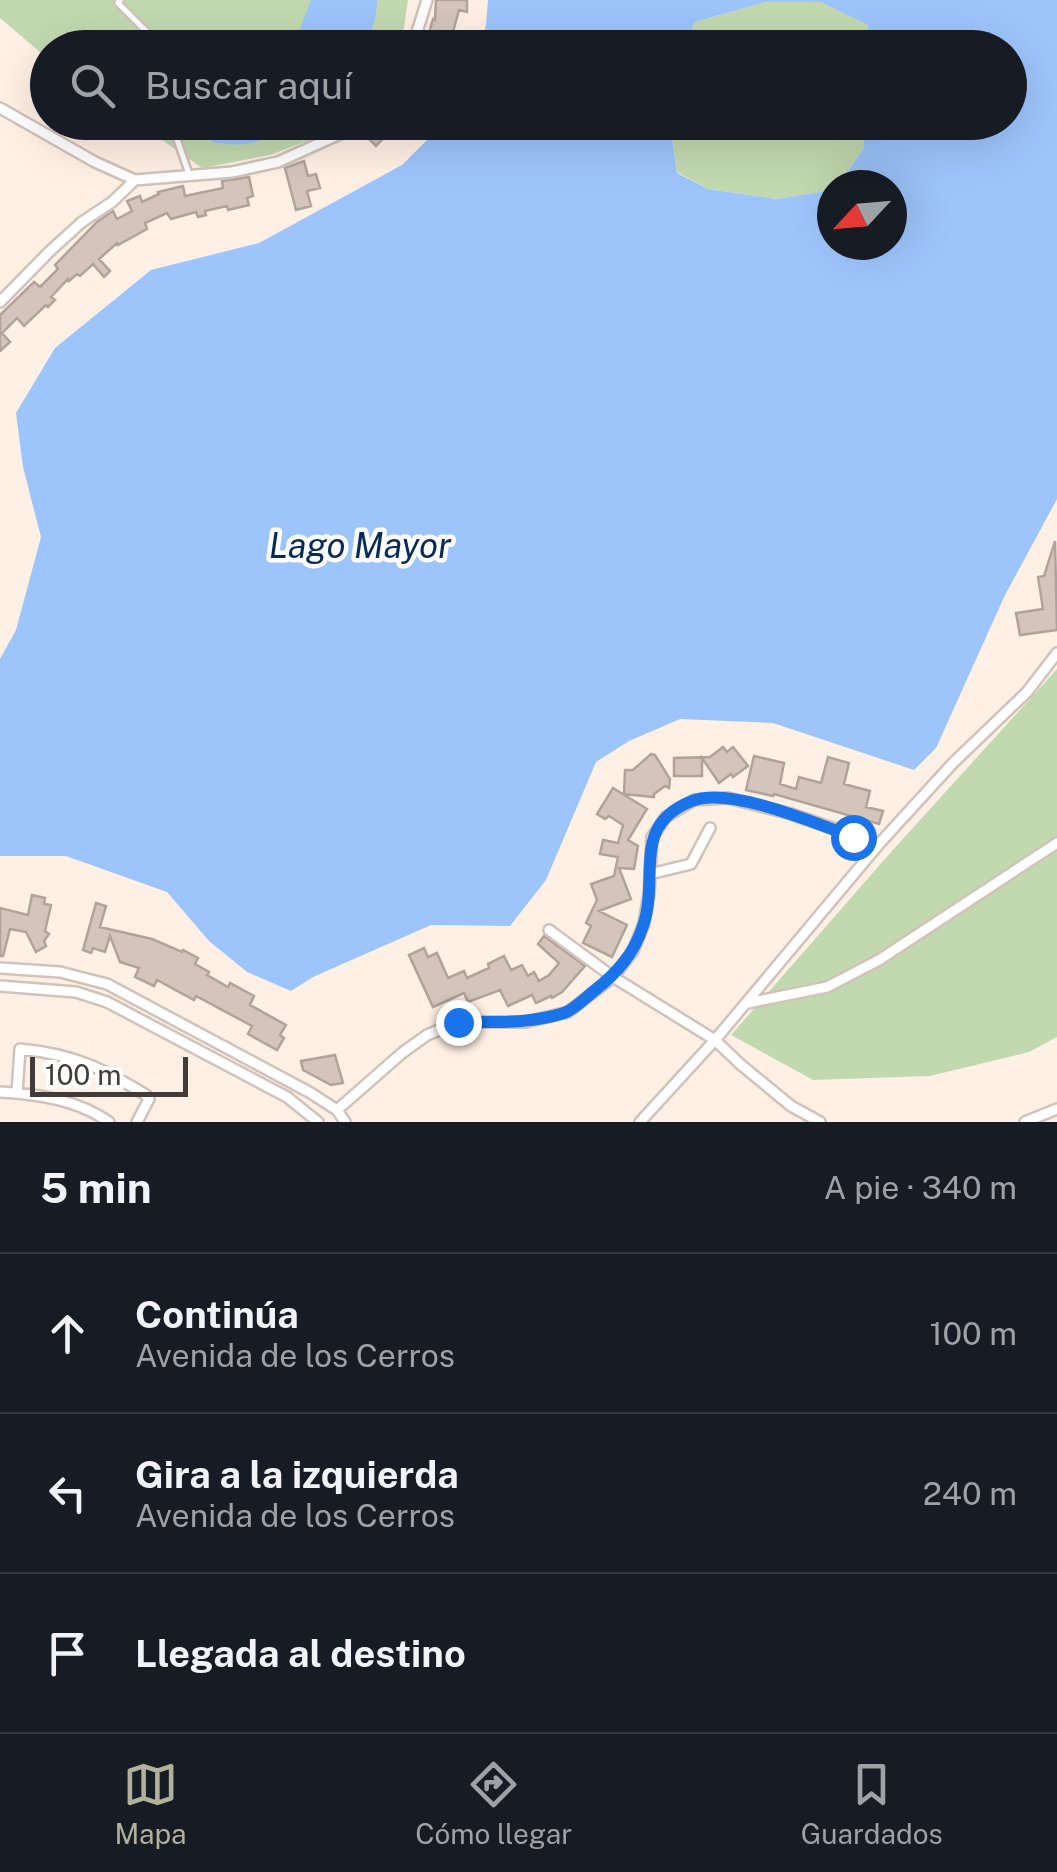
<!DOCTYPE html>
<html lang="es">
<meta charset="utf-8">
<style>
body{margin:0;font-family:"Public Sans",sans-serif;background:#242831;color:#f1f3f6}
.compass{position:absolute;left:817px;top:170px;width:90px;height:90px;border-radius:50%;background:#171b24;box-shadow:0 10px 40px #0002;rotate:244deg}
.scale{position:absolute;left:30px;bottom:25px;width:158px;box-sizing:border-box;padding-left:10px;border:5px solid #423c38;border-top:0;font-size:28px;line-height:35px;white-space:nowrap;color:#423c38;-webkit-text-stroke:8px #fff;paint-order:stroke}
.stop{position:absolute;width:30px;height:30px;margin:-22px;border:8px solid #1a73e8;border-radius:50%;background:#fff}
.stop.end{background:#1a73e8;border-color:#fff;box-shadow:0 2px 10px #0008}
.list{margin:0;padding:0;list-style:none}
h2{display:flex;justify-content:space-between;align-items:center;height:130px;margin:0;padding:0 40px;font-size:42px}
h2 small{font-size:32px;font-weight:400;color:#9ea1a6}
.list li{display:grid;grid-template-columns:65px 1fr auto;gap:30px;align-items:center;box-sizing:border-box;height:160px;padding:0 40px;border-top:2px solid #363941}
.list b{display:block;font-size:38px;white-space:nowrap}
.list p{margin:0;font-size:32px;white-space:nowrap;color:#9ea1a6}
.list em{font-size:32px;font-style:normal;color:#9ea1a6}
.icon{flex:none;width:55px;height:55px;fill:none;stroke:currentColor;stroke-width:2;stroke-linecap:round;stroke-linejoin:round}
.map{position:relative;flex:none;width:1057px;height:1122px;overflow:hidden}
.search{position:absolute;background:#171b24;box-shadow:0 10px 40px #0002;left:30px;right:30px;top:30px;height:110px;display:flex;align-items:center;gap:25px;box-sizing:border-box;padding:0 35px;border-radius:55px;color:#9ea1a6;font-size:38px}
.sheet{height:610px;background:#171b24}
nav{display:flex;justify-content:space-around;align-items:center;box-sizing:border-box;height:140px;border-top:2px solid #363941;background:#171b24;font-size:28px;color:#9ea1a6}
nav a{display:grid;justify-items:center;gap:5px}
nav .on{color:#b1b09a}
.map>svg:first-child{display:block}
.green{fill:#c2d9b0}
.water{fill:#9dc4fb}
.building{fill:#d3c5bb;stroke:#b1a399;stroke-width:2.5}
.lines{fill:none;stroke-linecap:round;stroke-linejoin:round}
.service-casing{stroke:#d1c3b9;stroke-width:10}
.minor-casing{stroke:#d1c3b9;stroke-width:14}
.service{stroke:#fff;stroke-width:5}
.minor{stroke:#fff;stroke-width:9}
.route{stroke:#1a73e8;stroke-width:12}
.labels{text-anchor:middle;stroke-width:9;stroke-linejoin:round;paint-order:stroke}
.water-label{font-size:35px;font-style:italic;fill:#062b5a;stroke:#fff}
</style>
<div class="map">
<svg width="1057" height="1122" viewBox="0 0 1057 1122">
<rect width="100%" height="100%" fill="#fff0e5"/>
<path class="green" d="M0,0H408L401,48H48L47,58L0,18Z
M766,2H822L868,25L867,47L685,48L695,22Z
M670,122L864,123V148L838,185H832V190L777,199L708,189L677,172Z
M138,123H343L338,129L270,155L202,168Z
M1057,669V1037L1029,1052L930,1076L813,1080L731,1035L891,852Z"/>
<path class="water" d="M311,0H377L376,15L367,47H288L300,29Z
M488,0H1057V499L1005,595L936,748L914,770L773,723L680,719L629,741L596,762L546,880L510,926L431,925L313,977L291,991L247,972L209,941L167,892L66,856H0V659L16,630L41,537L23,467L16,413L55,348L151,270L259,243L402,165L444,123H670L677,173L708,189L777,199L832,190V245H892V185H838L864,148V123L1010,122V48L867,47L868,25L821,2H766L695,22L685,47H479L486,25Z
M202,123V122L284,123C262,146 243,147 212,142L202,127Z"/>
<path class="building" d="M436,0H467V12L459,10L453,32L461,34L457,48H421L424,38L427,40L433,19L435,20Z
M379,122H384L391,130L376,146L366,136Z
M304,161L308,176L316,174L320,188L307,191L311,206L296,210L285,168Z
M249,177L253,196L247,198L249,205L228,210L227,206L205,211L206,215L198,217L196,212L171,219L167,213L145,223L147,229L118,245L117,243L99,259L110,271L104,277L93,264L80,276L77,274L69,281L68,279L51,297L55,300L48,307L46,305L24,326L17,318L2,333L10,342L0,351V315L34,282L40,287L58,269L55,265L97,222L113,211L117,219L132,211L127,201L140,196L142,202L159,194L158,192L183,186L185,196L223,188L222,181Z
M1055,541L1057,630L1020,635L1016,613L1043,609L1038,577L1044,576Z
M723,747L727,752L733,747L748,766L733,777L731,774L719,783L702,758V776H674V758L710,757Z
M651,754L655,755L670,779L669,788L665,786L654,794V797L624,794L625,770H633Z
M754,756L784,763L780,784L796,789L799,777L821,783L828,757L849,763L844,784L870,791L866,807L883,811L879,824L774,794L773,796L746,790Z
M613,788L647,809L628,840L638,846L634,869L619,868L631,899L599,911L627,925L612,957L583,943L591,926L586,923L597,900L591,884L614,876L618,857L600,854L603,840L618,843L623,825L609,816L605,819L597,814Z
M32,895L45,898L44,904L51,905L45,931L49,934L44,941L46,946L36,952L26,932L10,929L3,956H0V908L28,915Z
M96,903L106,906L100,927L152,939L182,952L183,950L198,958L195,964L209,972L207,975L228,987L230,983L254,996L250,1005L286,1025L280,1035L284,1038L277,1050L248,1034L252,1026L196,996L194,1000L157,980L154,986L135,977L139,968L120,962L110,936L105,952L93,948L91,953L83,950Z
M544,936L585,966L562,992L552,998L551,996L536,1003L532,995L508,1006L500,990L468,1002L464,993L433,1007L409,955L424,948L428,957L437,953L448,978L464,971L467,978L489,968L488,964L504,956L511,970L522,965L528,976L534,972L539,981L549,975L559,963L538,944Z
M335,1055L343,1083L331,1085L303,1070L301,1061Z"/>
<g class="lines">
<g class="service-casing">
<path id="service" d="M120,0L118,3L147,32L156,48
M171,122L189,174"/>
</g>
<g class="minor-casing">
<path id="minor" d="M412,48L427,0
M0,108L95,162L135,180
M0,302L50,251L82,222L112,202L135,180L232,172L278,162L340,134L355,122
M650,874L691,864L710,828
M549,930L613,977L715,1040L740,1064L791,1106L820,1122
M0,968L60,972L107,984L309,1092L337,1110L345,1122
M0,986L76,992L107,1002L287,1097L318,1122
M748,1003L827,987L879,960L1057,843
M0,1092C38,1094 78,1100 109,1122
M17,1093L20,1049C73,1054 102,1068 146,1095L149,1099L137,1122
M337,1110L402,1053L427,1035L458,1022H526L568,1012L613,977L633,951L644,923L649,894L652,837L666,817L694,800L728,798L791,814L879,844
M640,1122L715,1040L879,844L953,763L1027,692L1057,653
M1025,1122L1057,1109"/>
</g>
<use href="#service" class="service"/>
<use href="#minor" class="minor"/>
</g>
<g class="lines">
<path class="route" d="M458,1022C494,1022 529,1024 564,1013C575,1009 584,999 594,991C617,973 634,954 643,926C660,877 630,825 692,801C729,786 815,823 853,837"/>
</g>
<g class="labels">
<g class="water-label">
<text x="360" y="558">Lago Mayor</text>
</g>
</g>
</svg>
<svg class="compass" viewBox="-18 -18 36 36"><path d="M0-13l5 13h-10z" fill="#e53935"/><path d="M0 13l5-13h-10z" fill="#9ea1a6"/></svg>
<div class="scale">100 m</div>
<div class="stop" style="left:853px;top:837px"></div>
<div class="stop end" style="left:458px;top:1022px"></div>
<div class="search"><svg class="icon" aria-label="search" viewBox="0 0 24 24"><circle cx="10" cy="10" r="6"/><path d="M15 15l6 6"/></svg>Buscar aquí</div>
</div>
<section class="sheet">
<h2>5 min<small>A pie · 340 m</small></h2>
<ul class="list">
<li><svg class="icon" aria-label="ahead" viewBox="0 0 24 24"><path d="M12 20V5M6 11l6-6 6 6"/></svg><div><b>Continúa</b><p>Avenida de los Cerros</p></div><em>100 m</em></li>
<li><svg class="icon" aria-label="left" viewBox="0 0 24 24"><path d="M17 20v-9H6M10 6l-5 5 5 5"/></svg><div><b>Gira a la izquierda</b><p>Avenida de los Cerros</p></div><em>240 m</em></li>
<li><svg class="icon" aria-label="arrive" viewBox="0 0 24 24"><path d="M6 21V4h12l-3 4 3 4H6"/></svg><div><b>Llegada al destino</b></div></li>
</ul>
</section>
<nav>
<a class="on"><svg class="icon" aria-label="map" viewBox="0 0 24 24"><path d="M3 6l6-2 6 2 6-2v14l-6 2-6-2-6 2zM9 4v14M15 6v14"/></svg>Mapa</a>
<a><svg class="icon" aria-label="directions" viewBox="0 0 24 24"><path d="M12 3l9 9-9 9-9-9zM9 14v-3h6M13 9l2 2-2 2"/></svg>Cómo llegar</a>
<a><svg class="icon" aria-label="saved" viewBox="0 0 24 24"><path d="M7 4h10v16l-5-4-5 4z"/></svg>Guardados</a>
</nav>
